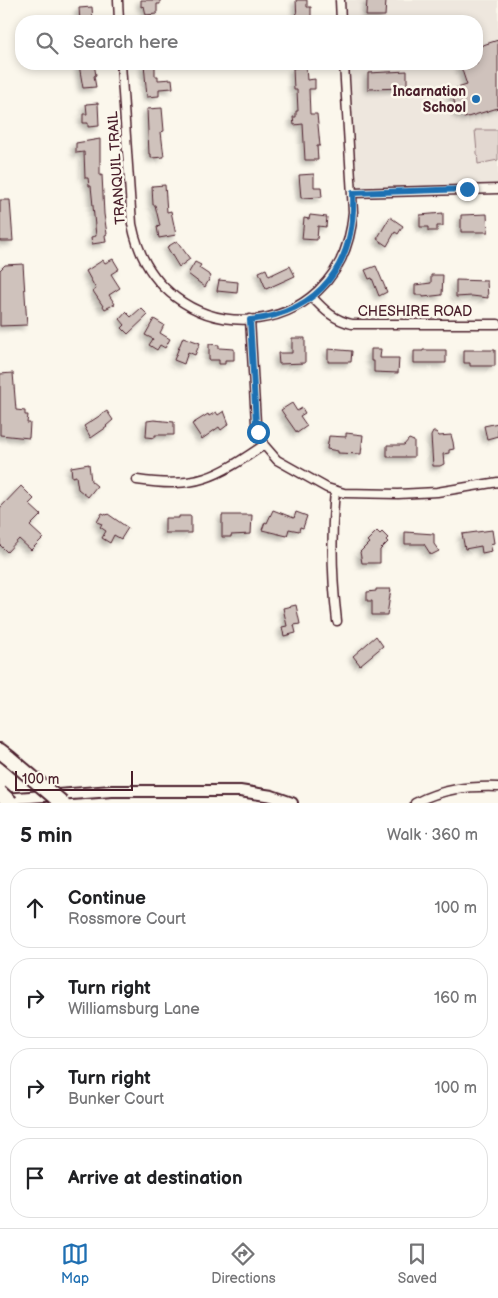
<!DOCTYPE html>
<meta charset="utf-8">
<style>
body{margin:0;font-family:"Balsamiq Sans",sans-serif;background:#f6f6f6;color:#202124}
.scale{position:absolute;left:15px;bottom:12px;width:118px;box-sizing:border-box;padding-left:5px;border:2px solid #4a1f2b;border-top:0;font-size:14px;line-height:18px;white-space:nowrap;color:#4a1f2b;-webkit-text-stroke:4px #fbf7ec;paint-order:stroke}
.stop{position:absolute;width:15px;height:15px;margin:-11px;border:4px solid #1f6fb2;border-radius:50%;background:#fff}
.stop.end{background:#1f6fb2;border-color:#fff;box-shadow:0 1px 5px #0008}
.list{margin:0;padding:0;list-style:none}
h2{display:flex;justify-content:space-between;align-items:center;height:65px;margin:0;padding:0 20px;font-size:21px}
h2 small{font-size:16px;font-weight:400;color:#757577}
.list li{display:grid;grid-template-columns:32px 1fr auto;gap:15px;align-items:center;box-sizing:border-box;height:80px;margin:0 10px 10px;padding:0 10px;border:1px solid #e0e0e0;border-radius:20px}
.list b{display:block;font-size:19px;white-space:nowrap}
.list p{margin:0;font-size:16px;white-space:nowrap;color:#757577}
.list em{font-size:16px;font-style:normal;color:#757577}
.icon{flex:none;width:28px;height:28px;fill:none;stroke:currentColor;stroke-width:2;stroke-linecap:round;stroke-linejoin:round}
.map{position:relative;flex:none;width:498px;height:803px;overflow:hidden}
.search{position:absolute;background:#fff;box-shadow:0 2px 8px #0003;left:15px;right:15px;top:15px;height:55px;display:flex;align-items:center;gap:12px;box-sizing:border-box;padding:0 18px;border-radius:20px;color:#757577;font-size:19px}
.sheet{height:425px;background:#fff}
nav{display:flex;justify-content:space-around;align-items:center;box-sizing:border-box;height:70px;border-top:1px solid #e0e0e0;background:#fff;font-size:14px;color:#757577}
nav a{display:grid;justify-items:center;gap:2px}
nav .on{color:#1f6fb2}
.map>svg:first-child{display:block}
.built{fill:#eee7de}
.green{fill:#e2d7d0;stroke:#967b7e}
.building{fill:#cfc2bc;stroke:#4a1f2b;filter:url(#shadow)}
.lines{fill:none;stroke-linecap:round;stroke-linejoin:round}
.minor-casing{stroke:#4a1f2b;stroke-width:11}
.tertiary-casing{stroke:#4a1f2b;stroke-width:14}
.motorway-casing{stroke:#4a1f2b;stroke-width:18}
.minor{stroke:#fbf7ec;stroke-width:8}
.tertiary{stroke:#fbf7ec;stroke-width:10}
.motorway{stroke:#fbf7ec;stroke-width:14}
.motorway-bridge-casing{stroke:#4a1f2b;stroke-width:18;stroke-linecap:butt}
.motorway-bridge{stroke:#fbf7ec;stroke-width:14}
.route{stroke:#1f6fb2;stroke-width:6}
.poi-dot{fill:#1f6fb2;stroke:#fbf7ec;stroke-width:2}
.labels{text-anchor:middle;stroke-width:5;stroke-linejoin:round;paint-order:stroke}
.poi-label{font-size:14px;font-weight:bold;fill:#4a1f2b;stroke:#fbf7ec;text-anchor:end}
.street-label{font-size:14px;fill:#4a1f2b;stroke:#fbf7ec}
</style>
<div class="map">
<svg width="498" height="803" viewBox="0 0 498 803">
<defs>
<filter id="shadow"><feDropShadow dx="-3.5" dy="3.5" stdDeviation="2.5" flood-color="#0004"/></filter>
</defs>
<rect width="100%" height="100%" fill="#fbf7ec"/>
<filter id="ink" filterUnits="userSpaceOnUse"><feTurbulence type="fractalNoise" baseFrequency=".02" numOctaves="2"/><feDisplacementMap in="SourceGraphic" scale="10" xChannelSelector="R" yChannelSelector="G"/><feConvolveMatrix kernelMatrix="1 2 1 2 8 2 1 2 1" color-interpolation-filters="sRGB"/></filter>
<g filter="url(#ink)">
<path class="built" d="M340,0H498V189L353,193L344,64H477V21H341Z"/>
<path class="green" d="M475,130H498V160L478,164Z"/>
<path class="building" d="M141,0H160V4H157V14L146,15L144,6L141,7Z
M296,0H307V7H311V18L297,19Z
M367,0H386L385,16H366Z
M92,7L93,21H80L79,8Z
M498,40V108L464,118L462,113L458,115L451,90L467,85L460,64H477V47Z
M94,64L96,75L94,76L96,87L83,88L79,65Z
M144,64H155V76H158V80L172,79L173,88L159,89V96L147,97Z
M306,67L307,80L315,79V89H309L310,114H317L320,146H317L318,160H305L303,124L294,125L293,117H296V111H298L297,90H294L293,68Z
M407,71V88L368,89V73Z
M98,103L99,126L88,127V123H83V114H87L86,104Z
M162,108L164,131L161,132L164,157L151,158V154H149L147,109Z
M100,139V176L102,175L104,214L107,234L105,235L106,242L92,244L91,237L96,236L91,186H89L88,178H85L84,152L76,153V143Z
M314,174V187H321L322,197L301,198L299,175Z
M165,185L167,212L171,211L176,235L159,238L157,227L160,226L155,205H153L152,186Z
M0,200H10L13,241H0Z
M443,213V226H437V231H428V227H420V215Z
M487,214L488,232H461V215Z
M310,215L327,217L326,227L318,226L317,240L302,239L304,218L309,219Z
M390,217L403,226L398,234L395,232L387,246L377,239Z
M177,241L190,259L179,267L167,247Z
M113,259L119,269L111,274L120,288L109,295L115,304L105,309L93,291L96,289L86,271L103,260L105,263Z
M195,262L201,265L199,268L211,276L205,287L188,274Z
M23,264L27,325L0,326V270L5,265Z
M290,266L295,276L266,289L259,272L266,269L269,276Z
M376,266L387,292L379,296L372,278L369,279L365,270Z
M431,275H443L442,295L423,297V295H415V285L431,283Z
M219,280L238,282L237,293L217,291Z
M456,280L487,281L488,298L472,296L456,297Z
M141,308L148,315L128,334L122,328L125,325L120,319L126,312L131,317Z
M154,319L164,325L160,333L170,339L165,348L160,345L157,350L149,345L153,339L145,335Z
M183,337L200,343L195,355L188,352L184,364L174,360Z
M292,338H305V363L279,364L278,353H292Z
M209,344L219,345V348L234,349V360H225V364H219V360H209Z
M328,349L352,351L351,362H328Z
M371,349H381L380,358H399L398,373L374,372V361H371Z
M423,350H446V363H414V351H423Z
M464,350H495V366H470V363H464Z
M13,373L16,410L25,411V415H28L27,423H30L29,438L0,435V374Z
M292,403L297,411L302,408L305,413L300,416L307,426L297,433L281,410Z
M107,411L113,420L106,426L107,427L91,438L84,426Z
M224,411L229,424L221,430L219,427L202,439L192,424L208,414L209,416L216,412L218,415Z
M154,420L174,422V435H155V438L146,437L147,421Z
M498,423V436L487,439L484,426Z
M433,432H436L439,436L451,435L453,442L454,449L449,450V453L443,454L444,464L440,466H433L431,436Z
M346,433L363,435L361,454L338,453V451L327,449L329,436L346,437Z
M409,439L414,441V457H387V445H404Z
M89,464L91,481L97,486L88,497L78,489L76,476L72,477L71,467Z
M21,486L34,499L29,504L41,515L30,526L43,538L31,550L19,539L7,552L0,545V508Z
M273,510L294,518L296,512L307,516L303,528L300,527L299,531L289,529L287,536L262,530L265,522L267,523Z
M102,513L107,515L108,514L128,528L121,539L114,535L110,543L102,538L106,531L100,527L102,524L97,522Z
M222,515H252L251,534L231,535V537H222Z
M179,516H191V533H165V518H179Z
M492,530L494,543L490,544L492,551L482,553L481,546L465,549L462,534Z
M377,531L380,534L382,532L388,538L386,540L388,542L380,550V563H362L360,552L369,543L367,541Z
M405,532L434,534V544L439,551L431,555L424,544H405Z
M376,589H391L387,615H372V601H367V592L376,591Z
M296,605L300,624L294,625L296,633L284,636L282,627L287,626L283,608Z
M376,636L383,646L360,665L353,656Z"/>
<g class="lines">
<g class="minor-casing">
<path id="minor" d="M118,0L119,21
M340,0L341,21
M121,64L132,224C158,357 343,350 353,212L344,64
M353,193L498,189
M312,297C324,310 334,320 352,324H498
M250,319L256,423L264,445L277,460L327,488L344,493L398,494L437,492L498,482
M137,480C197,489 215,478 264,445
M335,491C331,534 332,579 337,621
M415,803C441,789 468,786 498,787"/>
</g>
<g class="tertiary-casing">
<path id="tertiary" d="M3,799L112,791H240L272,796L292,803"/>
</g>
<g class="motorway-casing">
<path id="motorway" d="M0,751L9,758"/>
</g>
<use href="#minor" class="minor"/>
<use href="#tertiary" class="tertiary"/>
<use href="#motorway" class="motorway"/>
<g class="motorway-bridge-casing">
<path id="motorway-bridge" d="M9,758L62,803
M0,793L11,803"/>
</g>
<use href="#motorway-bridge" class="motorway-bridge"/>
</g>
</g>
<g class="lines" filter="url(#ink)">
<path class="route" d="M258,432L256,423L250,320C321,312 356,263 353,193L467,189"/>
</g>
<circle class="poi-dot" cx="476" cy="99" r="5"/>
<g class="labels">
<g class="poi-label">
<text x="466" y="96">Incarnation<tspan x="466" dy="16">School</tspan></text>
</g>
<g class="street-label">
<text transform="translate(116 168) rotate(-94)" y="5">TRANQUIL TRAIL</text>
<text x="415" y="316">CHESHIRE ROAD</text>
</g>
</g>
</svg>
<div class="scale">100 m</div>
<div class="stop" style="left:258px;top:432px"></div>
<div class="stop end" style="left:467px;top:189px"></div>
<div class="search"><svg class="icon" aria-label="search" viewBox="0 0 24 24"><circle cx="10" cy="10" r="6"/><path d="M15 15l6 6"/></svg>Search here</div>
</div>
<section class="sheet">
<h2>5 min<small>Walk · 360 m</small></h2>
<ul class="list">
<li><svg class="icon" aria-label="ahead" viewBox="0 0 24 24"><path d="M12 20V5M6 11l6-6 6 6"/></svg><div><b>Continue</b><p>Rossmore Court</p></div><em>100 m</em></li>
<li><svg class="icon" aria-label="right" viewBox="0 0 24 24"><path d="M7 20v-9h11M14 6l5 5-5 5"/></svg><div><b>Turn right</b><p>Williamsburg Lane</p></div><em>160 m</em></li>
<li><svg class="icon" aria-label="right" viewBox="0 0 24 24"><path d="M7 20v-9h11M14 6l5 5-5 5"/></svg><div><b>Turn right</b><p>Bunker Court</p></div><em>100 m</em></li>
<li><svg class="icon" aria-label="arrive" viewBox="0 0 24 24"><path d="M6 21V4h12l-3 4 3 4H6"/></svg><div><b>Arrive at destination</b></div></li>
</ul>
</section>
<nav>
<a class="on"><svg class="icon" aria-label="map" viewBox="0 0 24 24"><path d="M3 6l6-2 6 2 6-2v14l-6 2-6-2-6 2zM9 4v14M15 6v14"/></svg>Map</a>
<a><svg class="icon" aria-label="directions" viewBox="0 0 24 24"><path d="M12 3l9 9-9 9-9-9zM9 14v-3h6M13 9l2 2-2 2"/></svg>Directions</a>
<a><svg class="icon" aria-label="saved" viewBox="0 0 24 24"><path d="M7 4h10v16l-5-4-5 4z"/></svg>Saved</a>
</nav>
